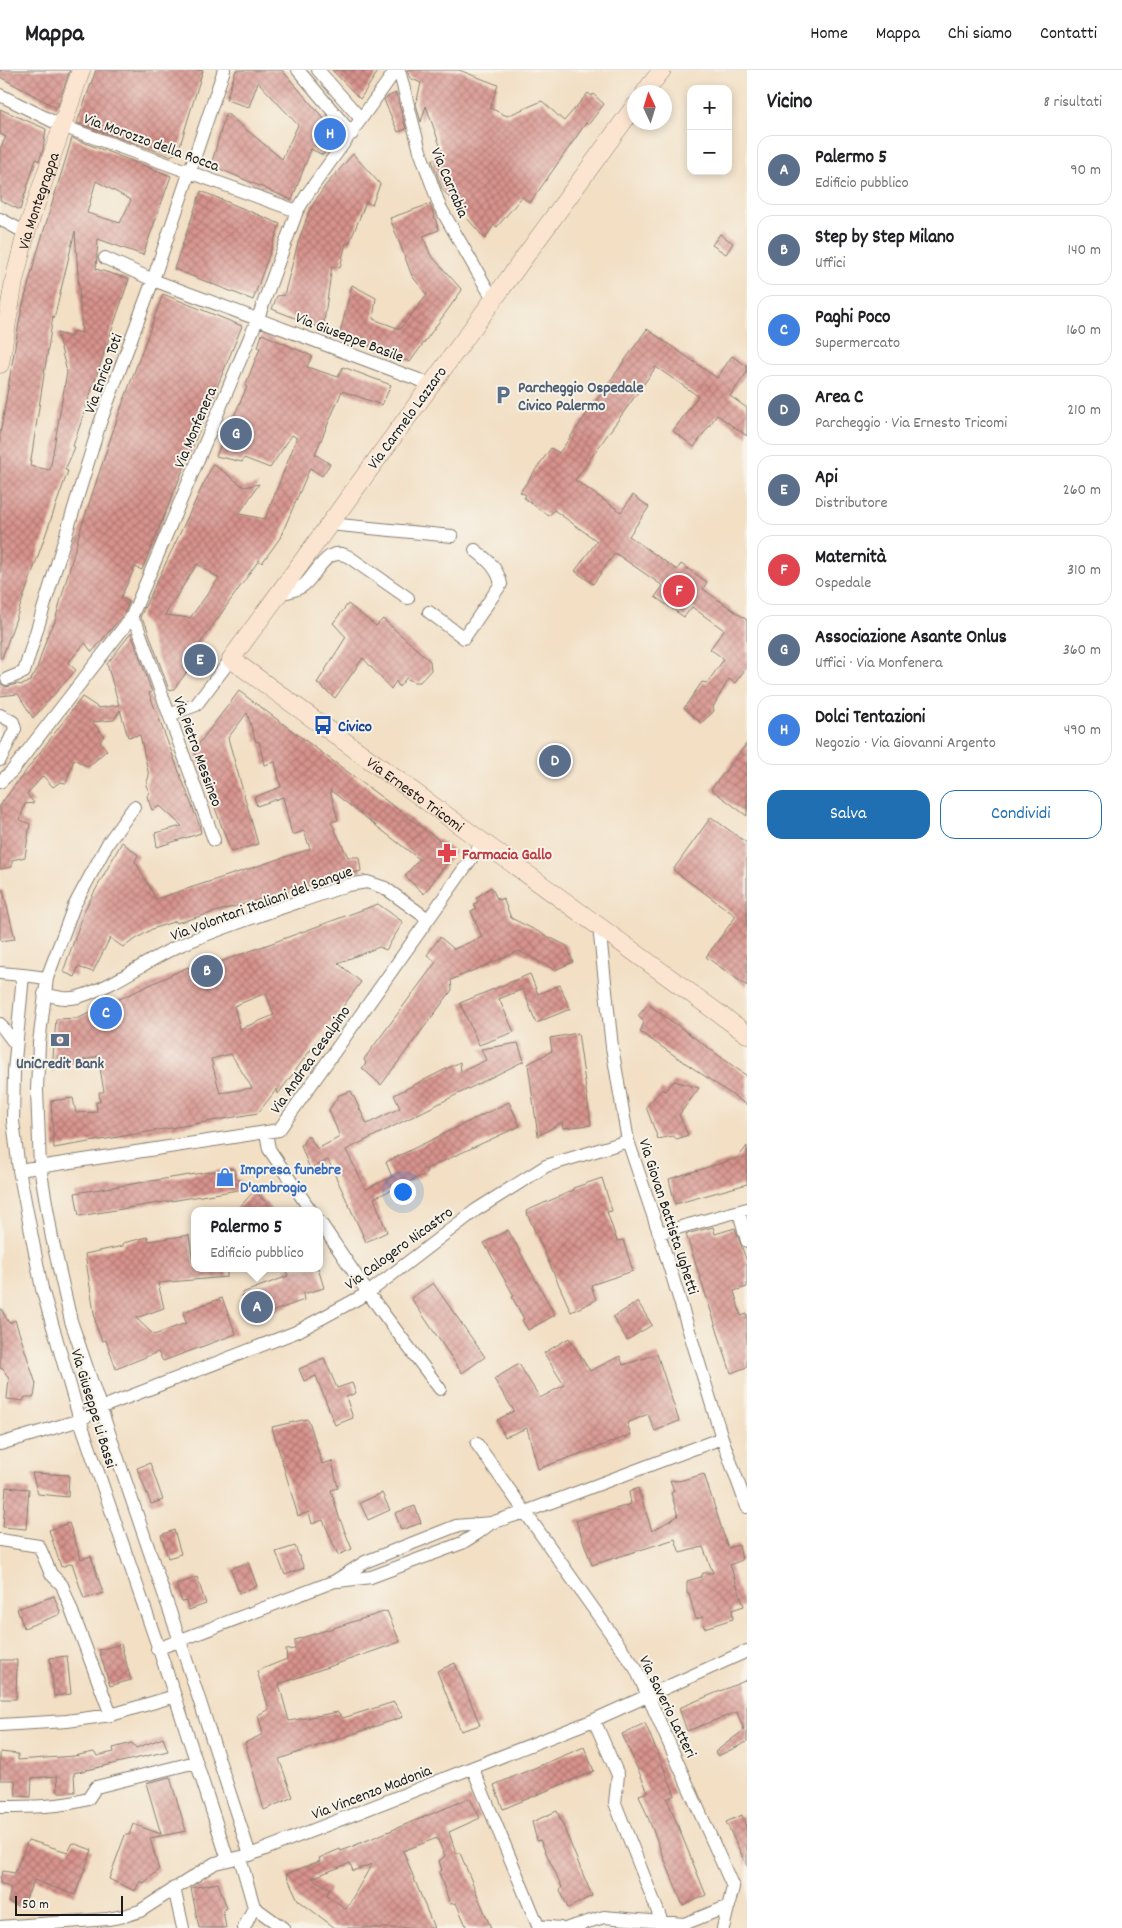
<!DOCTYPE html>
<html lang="it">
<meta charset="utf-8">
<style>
body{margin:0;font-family:Dekko,sans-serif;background:#f2f2f2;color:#202124}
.controls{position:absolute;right:15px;top:15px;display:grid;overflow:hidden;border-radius:10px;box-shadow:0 2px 8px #0003}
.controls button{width:45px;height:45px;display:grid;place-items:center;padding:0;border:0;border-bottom:1px solid #e0e0e0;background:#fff;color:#202124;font:25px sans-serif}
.compass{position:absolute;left:627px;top:15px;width:45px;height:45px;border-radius:50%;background:#fff;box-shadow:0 2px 8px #0003;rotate:356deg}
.scale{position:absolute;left:15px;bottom:12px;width:108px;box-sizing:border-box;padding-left:5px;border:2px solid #1c1c1c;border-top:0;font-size:14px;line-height:18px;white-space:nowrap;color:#1c1c1c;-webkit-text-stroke:4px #f7f3e8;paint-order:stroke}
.you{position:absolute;left:402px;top:1121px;width:18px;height:18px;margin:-12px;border:4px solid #fff;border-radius:50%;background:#1a73e8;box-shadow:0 0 0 8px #1a73e833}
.badge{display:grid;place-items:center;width:32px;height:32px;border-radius:50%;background:#1f6fb2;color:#fff;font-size:16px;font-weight:700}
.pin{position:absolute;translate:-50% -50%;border:2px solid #fff;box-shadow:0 1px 5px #0006}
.popup{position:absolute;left:191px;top:1137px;width:132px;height:65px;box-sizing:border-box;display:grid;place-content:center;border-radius:10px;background:#fff;filter:drop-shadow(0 1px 4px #0005);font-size:16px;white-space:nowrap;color:#757577}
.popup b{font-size:19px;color:#202124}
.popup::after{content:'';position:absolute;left:50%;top:100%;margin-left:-10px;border:10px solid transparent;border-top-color:#fff}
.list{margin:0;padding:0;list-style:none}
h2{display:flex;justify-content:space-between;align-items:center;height:65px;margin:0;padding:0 20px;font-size:21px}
h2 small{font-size:16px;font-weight:400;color:#757577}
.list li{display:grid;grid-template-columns:32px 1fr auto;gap:15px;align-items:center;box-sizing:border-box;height:70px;margin:0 10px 10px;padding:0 10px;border:1px solid #e0e0e0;border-radius:15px}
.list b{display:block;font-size:19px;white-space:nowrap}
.list p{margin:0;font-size:16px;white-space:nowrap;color:#757577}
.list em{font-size:16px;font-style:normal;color:#757577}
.actions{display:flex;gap:10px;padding:15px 20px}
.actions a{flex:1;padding:11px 0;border:1px solid #1f6fb2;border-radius:15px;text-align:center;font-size:18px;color:#1f6fb2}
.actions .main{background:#1f6fb2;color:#fff}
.map{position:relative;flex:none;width:747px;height:1858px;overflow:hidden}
header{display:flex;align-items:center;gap:30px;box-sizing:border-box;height:70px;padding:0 25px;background:#fff;border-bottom:1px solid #e0e0e0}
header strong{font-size:24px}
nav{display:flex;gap:28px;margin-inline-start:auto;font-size:18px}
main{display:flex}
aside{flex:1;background:#fff}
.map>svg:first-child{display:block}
.building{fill:url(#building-cross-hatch);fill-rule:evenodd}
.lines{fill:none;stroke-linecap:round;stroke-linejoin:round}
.street-casing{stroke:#877e70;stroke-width:14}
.secondary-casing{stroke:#877e70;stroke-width:19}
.street{stroke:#fff;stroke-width:12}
.secondary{stroke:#fce5d0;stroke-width:18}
.labels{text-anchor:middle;stroke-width:4;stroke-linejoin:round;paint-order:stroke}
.street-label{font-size:16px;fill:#1c1c1c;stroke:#f7f3e8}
.service-label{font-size:16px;font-weight:bold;fill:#4e5e75;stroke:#f7f3e8;text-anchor:start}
.transit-label{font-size:16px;font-weight:bold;fill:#164399;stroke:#f7f3e8;text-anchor:start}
.health-label{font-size:16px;font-weight:bold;fill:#be3a42;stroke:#f7f3e8;text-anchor:start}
.shop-label{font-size:16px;font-weight:bold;fill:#366cbe;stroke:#f7f3e8;text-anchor:start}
</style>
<header>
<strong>Mappa</strong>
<nav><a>Home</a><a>Mappa</a><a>Chi siamo</a><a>Contatti</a></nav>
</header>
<main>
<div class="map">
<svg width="747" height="1858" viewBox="0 0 747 1858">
<defs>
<pattern id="building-cross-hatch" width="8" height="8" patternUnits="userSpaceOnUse" patternTransform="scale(1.25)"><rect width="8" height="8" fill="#d8938d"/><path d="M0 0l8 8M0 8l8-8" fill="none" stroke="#ae7772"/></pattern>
</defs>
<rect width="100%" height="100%" fill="#f7f3e8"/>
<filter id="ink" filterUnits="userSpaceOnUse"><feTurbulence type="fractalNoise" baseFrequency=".02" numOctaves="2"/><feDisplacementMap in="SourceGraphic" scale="10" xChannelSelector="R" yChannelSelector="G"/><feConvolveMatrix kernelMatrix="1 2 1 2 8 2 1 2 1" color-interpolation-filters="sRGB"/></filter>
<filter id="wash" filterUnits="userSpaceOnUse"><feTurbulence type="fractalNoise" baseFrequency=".0096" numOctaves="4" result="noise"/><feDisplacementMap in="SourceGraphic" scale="20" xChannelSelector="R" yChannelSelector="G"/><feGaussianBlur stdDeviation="1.12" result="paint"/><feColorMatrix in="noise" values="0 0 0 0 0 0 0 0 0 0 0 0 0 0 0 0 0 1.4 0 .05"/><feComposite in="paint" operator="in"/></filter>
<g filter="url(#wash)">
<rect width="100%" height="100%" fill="#f2dfc4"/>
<g id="blocks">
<path class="building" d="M0,0H70L57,38L0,7Z
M96,0H203L178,82L170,86L77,53Z
M236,0H282L337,64L323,85L311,79L292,130L211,95L226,43L282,89L298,55L258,12L249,37L226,30Z
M332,0H379L360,29Z
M407,0H459L498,15L490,38L507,46L542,31L564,51L588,23L592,26L593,24L604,34L588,55L586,53L530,133L522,127L497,157L494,155L485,169L442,119L432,90L443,84L426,36L421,52L416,34L421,13L410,8Z
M396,23L406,59L398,62L384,30L387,27Z
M0,39L46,59L43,80L39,91L36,89L20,140L0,130V78L6,67L0,64Z
M72,68L171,106L143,185L98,169L96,199L129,209L73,376L75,377L65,400L68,401L2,588H0V365L20,247L34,193ZM96,111L131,130L120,153L87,143ZM75,161L82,263L73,261L71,267L57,263L67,302L50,400L30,396L53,246L54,249Z
M353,84L380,114L372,135L366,132L349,174L346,173L340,198L332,196L323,259L272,239L277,226L284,225L298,173L310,139L325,116Z
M201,121L280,154L253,230L174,199Z
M430,134L439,160L423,166L430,184L462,220L410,292L340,263L352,215L376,228L373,249L400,259L427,225L412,206L390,148Z
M720,164L733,173L726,184L712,175Z
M163,224L242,256L142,500L135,497L121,527L129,532L124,544L92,582L85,573L68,593L76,600L33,648L18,624L0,626V613L6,617L17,614L22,615L30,611L36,601L49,561L54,554L81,458L117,349Z
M647,259L717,308L732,286L747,296V302L730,326L747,338V366L717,345L694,377L673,361L698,326L656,297L575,410L621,442L633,425L649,437L629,466L677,500L681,494L707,512L703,519L747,550V597L735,613L729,609L713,637L714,641L701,653L684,638L702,612L707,613L724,589L710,579L724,560L692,537L684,547L655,527L663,516L615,483L593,514L575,501L597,471L554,440L549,446L524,428L526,425L520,422L551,378L559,383Z
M262,264L312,286L307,297L338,307L343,297L391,315L382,335L342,321L315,384L330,394L322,406L310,398L280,468L262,493L259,490L189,589L192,595L174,619L169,620L146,555L140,547L213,394L244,417L259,414L239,444L265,449L297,368L292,365L270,398L244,388L242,392L216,386L247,317L245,316L260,278L258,277ZM197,494L219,508L190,548L165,545Z
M348,534L376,556L383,549L430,591L431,600L420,612H414L406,608L399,617L396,611L391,619L363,588L335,628L317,613L346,567L333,553Z
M131,563L152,622L149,623L199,754L201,763L157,777L155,763L182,756L160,736L152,740L147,727L149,722L146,715L149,706L140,665L128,667L120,640L114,650L92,652L104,666L100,672L107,680L88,697L74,689L66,713L60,712L53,717L43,706L27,724L34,733L25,734L20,750L30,754L25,787L12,790V797L0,799V735L82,627L99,638L119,635L107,594Z
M239,621L455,782L424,824L405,806L419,789L330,720L338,750L331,752L348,787H359L361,801L176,853V851L152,859L123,877L110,868L93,902L78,897L75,907L63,902L85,839L122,772L138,785L135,791L156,829L310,779L304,761L292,765L283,727L257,736L254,727L281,717L275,692L264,695L259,671L256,672L247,643L228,668L258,774L231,782L194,680Z
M747,673V746L711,719Z
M711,747L747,773V916L706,887L736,846L673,800Z
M491,817L498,830L503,828L511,848L567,876L573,892L555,900L519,881L451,910L452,920L381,1015L362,998L366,994L364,989L436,892L427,885L440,867L454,879L482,867L471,841L476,839L474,834L478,832L476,828Z
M0,820H3L15,869L0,871Z
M378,834L403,852L386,880L379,877L338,893L361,912L278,1024L277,1019L258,1043L54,1078L51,1031L73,1028L76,1043L97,1042L96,1032H100L99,1022H104L98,986L52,1000L56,949L79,948L188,897L193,902ZM266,923L274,945L240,959L234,936ZM231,984L252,1018L220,1023L211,989Z
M530,904L538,924L560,915L570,939L536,953L523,919L499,929L514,962L479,975L460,933Z
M648,934L747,1006V1035L640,962L644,952L638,946Z
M578,963L591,1055L563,1058L562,1052L538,1066L528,994L552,981L550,968Z
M518,973L524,991L346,1080L366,1119L392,1107L386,1092L509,1032L520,1056L426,1099V1104L374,1128L387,1162L366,1172L328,1090L310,1099L301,1076L308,1065L317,1079L340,1067L329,1040L339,1025L351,1021L367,1054L400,1038L394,1025L460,992L461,1002L486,990L481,979Z
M674,1011L699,1018L679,1045L688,1065L677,1069L673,1066L658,1069L646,1037L662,1019L665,1021Z
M747,1076V1114L675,1134L669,1109L738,1088Z
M234,1098L236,1108L250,1118L79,1146L75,1123Z
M602,1108L612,1141L607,1142L617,1171L623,1170L633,1201L591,1215L596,1230L571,1242L526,1141L574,1120L573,1118Z
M255,1120L273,1141H236Z
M713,1157L715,1164L735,1158L747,1192V1217L734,1221L741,1246L747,1244V1297L731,1303L686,1164Z
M508,1160L555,1245L528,1260L522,1250L524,1249L512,1227L514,1226L484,1173Z
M189,1165L194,1198H227V1207L158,1213L164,1238L136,1248L154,1265L186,1253L183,1242L222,1228L236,1264L163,1291L158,1282L116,1299L106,1270L102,1271L96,1256L85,1184L123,1176V1173L148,1167L149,1171Z
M285,1198H318L324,1218L303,1224L304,1230L249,1250L242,1223L288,1206Z
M433,1213L485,1287L462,1303L411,1228Z
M638,1232L652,1255L627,1270L613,1247Z
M0,1237L9,1253L15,1250L36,1314L34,1327H25L23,1331L7,1329L9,1309L3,1299L0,1298Z
M569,1268L590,1301L620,1286L623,1295L657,1284L679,1351L655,1361L648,1344L627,1353L631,1365L538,1399L527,1358L505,1367L497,1350L514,1341L494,1309L519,1294L540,1328L564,1315L544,1283Z
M324,1288L337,1318L352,1313L356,1323L346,1327L353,1348L335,1355L316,1306L304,1311L299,1299Z
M307,1349L310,1354L322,1394L332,1391L338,1418L331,1420L339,1447L352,1479L338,1485L323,1450L312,1454L309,1442L298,1446L272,1357Z
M150,1393L163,1430L151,1434L137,1398Z
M32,1403L69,1405L68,1427L38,1424Z
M704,1404L728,1478L739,1475L742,1490L730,1495L744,1536L732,1540L733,1549L704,1558L703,1547L696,1549L689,1524H687V1511L701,1507L703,1503H713L703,1477L680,1483L675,1469L592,1495L576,1451L631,1434L629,1422L638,1418L652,1461L678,1446L671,1423L674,1421L670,1410L679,1411Z
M6,1417L29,1419L26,1459L3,1457Z
M382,1423L390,1440L368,1450L360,1433Z
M415,1436L421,1453L401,1460L395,1443Z
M69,1453L81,1489L91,1486L103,1523L84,1529L72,1493L61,1497L49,1460Z
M174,1460L181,1484L168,1488L161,1465Z
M295,1476L304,1498L285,1505L276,1482Z
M248,1492L257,1516L239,1523L231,1499Z
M197,1507L206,1534L189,1540L186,1531L182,1532L176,1515Z
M54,1526L61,1544L24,1558L17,1539Z
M387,1541L400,1572L279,1614L289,1651L338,1642L343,1648L394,1632L403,1647L279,1689L293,1727L264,1740L245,1673L263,1664L258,1645L269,1639L257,1601L287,1589L286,1580L295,1579V1570Z
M121,1574L131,1610L110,1616L99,1580Z
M67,1586L71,1624L54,1626L50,1588Z
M0,1590H17L16,1629H0Z
M455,1593L480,1655L461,1661L437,1601Z
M747,1610V1672L718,1686L715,1682L744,1660L737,1642L687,1661L679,1638Z
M645,1653L675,1725L667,1729L706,1825L683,1836L639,1725L648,1722L622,1664Z
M163,1668L168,1681L74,1703L75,1722H58L57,1706L32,1708L31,1727L16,1726L15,1710H0V1682L18,1684V1690L74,1686L94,1682L97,1686L114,1682L113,1678L132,1673L136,1678Z
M584,1677L594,1701L503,1739L494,1715Z
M170,1707L186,1761L150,1768L159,1800L144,1813L140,1811L135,1821L109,1809L125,1765H129L133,1754L161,1764L146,1713Z
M470,1728L480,1748L449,1762L456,1783H460L491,1858H467L456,1833L450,1834L439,1802L442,1800L439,1791L445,1786L437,1768L403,1781L434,1858H335L298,1830L286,1804L320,1791L319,1788L340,1779L341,1781ZM350,1793L353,1801L372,1794L346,1839L327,1825L330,1819L312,1808Z
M557,1741L592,1826L568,1838L560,1820L562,1817L540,1770L537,1771L532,1752Z
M742,1745L747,1759V1796L726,1752Z
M28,1770L68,1782L73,1773L92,1780L75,1825L34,1810L22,1838L8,1832L11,1818L0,1813V1808L3,1801L15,1803Z
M218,1813L227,1838L223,1840L226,1858H199L191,1818Z"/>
</g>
</g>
<g filter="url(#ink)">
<use href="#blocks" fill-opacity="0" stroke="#877e70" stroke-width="1"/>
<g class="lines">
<g class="street-casing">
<path id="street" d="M298,0L352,64
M318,0L361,49
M399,0L420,81L440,137L493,229
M0,25L62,56L297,141
M0,149L26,163
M105,188L153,210L430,314
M329,454L452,466
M278,524C286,522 297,521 304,515C317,504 327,474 349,487L408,528
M429,542L464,568L501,514C498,499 488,490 475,480
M131,548L138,558L214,770
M7,609L24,602L100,353L153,210L224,0
M0,645L13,652L15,659L0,690
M169,645L196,635L231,589
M0,712L12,701L131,548L258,248L297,141L308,123L396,0
M134,737L108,773L74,836L47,908L39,973L37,1020L40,1097L52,1168L71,1251L180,1571L250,1785
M599,856L612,977L628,1071L659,1163L722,1368L747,1437
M0,903L23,905
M47,908L23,905L14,1001L13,1051L19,1100L42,1219L80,1350L175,1626L228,1790
M44,924C56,927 66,930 78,927C116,916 147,889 183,874C235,852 294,834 348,815L367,812L385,818L428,849
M0,954L16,975
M266,1062L269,1079L311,1141
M19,1100L279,1060L483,772
M739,1142L747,1171
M320,1152L368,1223L440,1319
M659,1163L747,1139
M0,1374L80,1350L100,1338L296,1262L368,1223L476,1140L546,1096L628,1071
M477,1374L636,1599L733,1817L723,1858
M0,1470L39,1476L51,1504L62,1515L111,1645
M338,1511L371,1507L462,1473L478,1463L491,1453
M157,1579L335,1511L365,1492L456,1456L491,1453L525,1442L722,1368
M594,1650L618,1705L615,1733L662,1852
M0,1655L67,1651L111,1645L175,1626
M473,1699L539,1858
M0,1737C28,1737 61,1737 88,1729L96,1717L196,1692
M240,1788L254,1837L283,1858
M174,1818L183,1858
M539,1856L560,1858
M0,1857L108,1849L124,1846L140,1841L215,1793L250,1785L594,1650L747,1581
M244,1858L254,1837
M568,1858L604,1847L684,1854L729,1836"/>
</g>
<g class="secondary-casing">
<g id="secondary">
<path d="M645,22L662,0"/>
<path id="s1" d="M634,37L231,589L747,964"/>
<path id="s2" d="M0,294L14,211L26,163L81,0"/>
</g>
</g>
<use href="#street" class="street"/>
<use href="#secondary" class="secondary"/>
</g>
</g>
<defs>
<g id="parking-bare" transform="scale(1.5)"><path d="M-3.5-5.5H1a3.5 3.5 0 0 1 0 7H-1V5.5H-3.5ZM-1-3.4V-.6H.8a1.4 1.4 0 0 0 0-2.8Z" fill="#5c6f8a" stroke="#f7f3e8" stroke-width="2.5" paint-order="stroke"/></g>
<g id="bus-bare" transform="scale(1.5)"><path d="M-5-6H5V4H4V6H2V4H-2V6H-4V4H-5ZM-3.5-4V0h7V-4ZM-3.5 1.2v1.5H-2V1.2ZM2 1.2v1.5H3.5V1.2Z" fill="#1a4fb4" stroke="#f7f3e8" stroke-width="2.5" paint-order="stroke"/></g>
<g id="pharmacy-bare" transform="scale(1.5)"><path d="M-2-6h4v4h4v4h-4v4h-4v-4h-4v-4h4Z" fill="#e0444e" stroke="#f7f3e8" stroke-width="2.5" paint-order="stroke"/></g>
<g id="bank-bare" transform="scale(1.5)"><path d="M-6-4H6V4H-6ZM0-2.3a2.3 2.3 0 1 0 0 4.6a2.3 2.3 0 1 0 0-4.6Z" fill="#5c6f8a" stroke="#f7f3e8" stroke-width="2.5" paint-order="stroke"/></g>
<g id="shop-bare" transform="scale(1.5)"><path d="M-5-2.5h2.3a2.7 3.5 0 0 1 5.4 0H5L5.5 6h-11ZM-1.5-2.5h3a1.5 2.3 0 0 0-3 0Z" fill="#3f7fe0" stroke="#f7f3e8" stroke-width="2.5" paint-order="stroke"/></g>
</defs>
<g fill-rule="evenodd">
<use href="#parking-bare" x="503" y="325"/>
<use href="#bus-bare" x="323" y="655"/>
<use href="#pharmacy-bare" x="447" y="783"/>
<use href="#bank-bare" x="60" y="970"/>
<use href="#shop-bare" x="225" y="1107"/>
</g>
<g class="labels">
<g class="street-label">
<text transform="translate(152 71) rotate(20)" y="6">Via Morozzo della Rocca</text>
<text transform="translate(451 112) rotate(67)" y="6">Via Carrabia</text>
<text dy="6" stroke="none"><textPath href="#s2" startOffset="168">Via Montegrappa</textPath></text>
<text transform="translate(350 266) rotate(21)" y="6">Via Giuseppe Basile</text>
<text transform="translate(102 303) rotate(-70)" y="6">Via Enrico Toti</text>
<text transform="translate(406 347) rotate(-54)" y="6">Via Carmelo Lazzaro</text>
<text transform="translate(194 357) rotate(-67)" y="6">Via Monfenera</text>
<text transform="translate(199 681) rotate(70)" y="6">Via Pietro Messineo</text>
<text dy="6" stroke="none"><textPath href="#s1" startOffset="912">Via Ernesto Tricomi</textPath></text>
<text transform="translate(261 832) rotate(-20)" y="6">Via Volontari Italiani del Sangue</text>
<text transform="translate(309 989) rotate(-55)" y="6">Via Andrea Cesalpino</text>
<text transform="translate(670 1146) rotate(72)" y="6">Via Giovan Battista Ughetti</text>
<text transform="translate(398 1177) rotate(-36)" y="6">Via Calogero Nicastro</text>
<text transform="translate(95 1338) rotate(73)" y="6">Via Giuseppe Li Bassi</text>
<text transform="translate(669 1636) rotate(64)" y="6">Via Saverio Latteri</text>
<text transform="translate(371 1721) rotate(-21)" y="6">Via Vincenzo Madonia</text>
</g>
<g class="service-label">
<text x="518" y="322">Parcheggio Ospedale<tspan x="518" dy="18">Civico Palermo</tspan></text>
<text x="60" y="998" text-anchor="middle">UniCredit Bank</text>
</g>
<g class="transit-label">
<text x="338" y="661">Civico</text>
</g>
<g class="health-label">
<text x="462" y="789">Farmacia Gallo</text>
</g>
<g class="shop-label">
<text x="240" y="1104">Impresa funebre<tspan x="240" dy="18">D'ambrogio</tspan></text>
</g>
</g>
</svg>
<div class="controls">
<button>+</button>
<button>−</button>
</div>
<svg class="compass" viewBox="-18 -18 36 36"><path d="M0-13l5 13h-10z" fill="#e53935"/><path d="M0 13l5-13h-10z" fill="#757577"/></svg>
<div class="scale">50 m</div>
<div class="you"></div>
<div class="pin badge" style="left:257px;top:1237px;background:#5c6f8a">A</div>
<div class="popup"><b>Palermo 5</b>Edificio pubblico</div>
<div class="pin badge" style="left:207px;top:901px;background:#5c6f8a">B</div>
<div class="pin badge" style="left:106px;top:943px;background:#3f7fe0">C</div>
<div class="pin badge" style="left:555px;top:691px;background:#5c6f8a">D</div>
<div class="pin badge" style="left:200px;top:590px;background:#5c6f8a">E</div>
<div class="pin badge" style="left:679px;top:521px;background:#e0444e">F</div>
<div class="pin badge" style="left:236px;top:364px;background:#5c6f8a">G</div>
<div class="pin badge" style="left:330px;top:64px;background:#3f7fe0">H</div>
</div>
<aside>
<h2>Vicino<small>8 risultati</small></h2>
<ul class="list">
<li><span class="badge" style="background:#5c6f8a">A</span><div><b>Palermo 5</b><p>Edificio pubblico</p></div><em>90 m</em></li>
<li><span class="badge" style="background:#5c6f8a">B</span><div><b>Step by Step Milano</b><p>Uffici</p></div><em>140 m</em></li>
<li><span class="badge" style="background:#3f7fe0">C</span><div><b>Paghi Poco</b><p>Supermercato</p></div><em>160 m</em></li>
<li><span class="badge" style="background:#5c6f8a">D</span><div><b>Area C</b><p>Parcheggio · Via Ernesto Tricomi</p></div><em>210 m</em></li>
<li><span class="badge" style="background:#5c6f8a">E</span><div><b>Api</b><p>Distributore</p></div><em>260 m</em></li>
<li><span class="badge" style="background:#e0444e">F</span><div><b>Maternità</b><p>Ospedale</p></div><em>310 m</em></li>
<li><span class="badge" style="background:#5c6f8a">G</span><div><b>Associazione Asante Onlus</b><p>Uffici · Via Monfenera</p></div><em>360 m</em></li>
<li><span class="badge" style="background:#3f7fe0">H</span><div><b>Dolci Tentazioni</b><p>Negozio · Via Giovanni Argento</p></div><em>490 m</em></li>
</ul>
<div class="actions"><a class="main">Salva</a><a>Condividi</a></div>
</aside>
</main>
